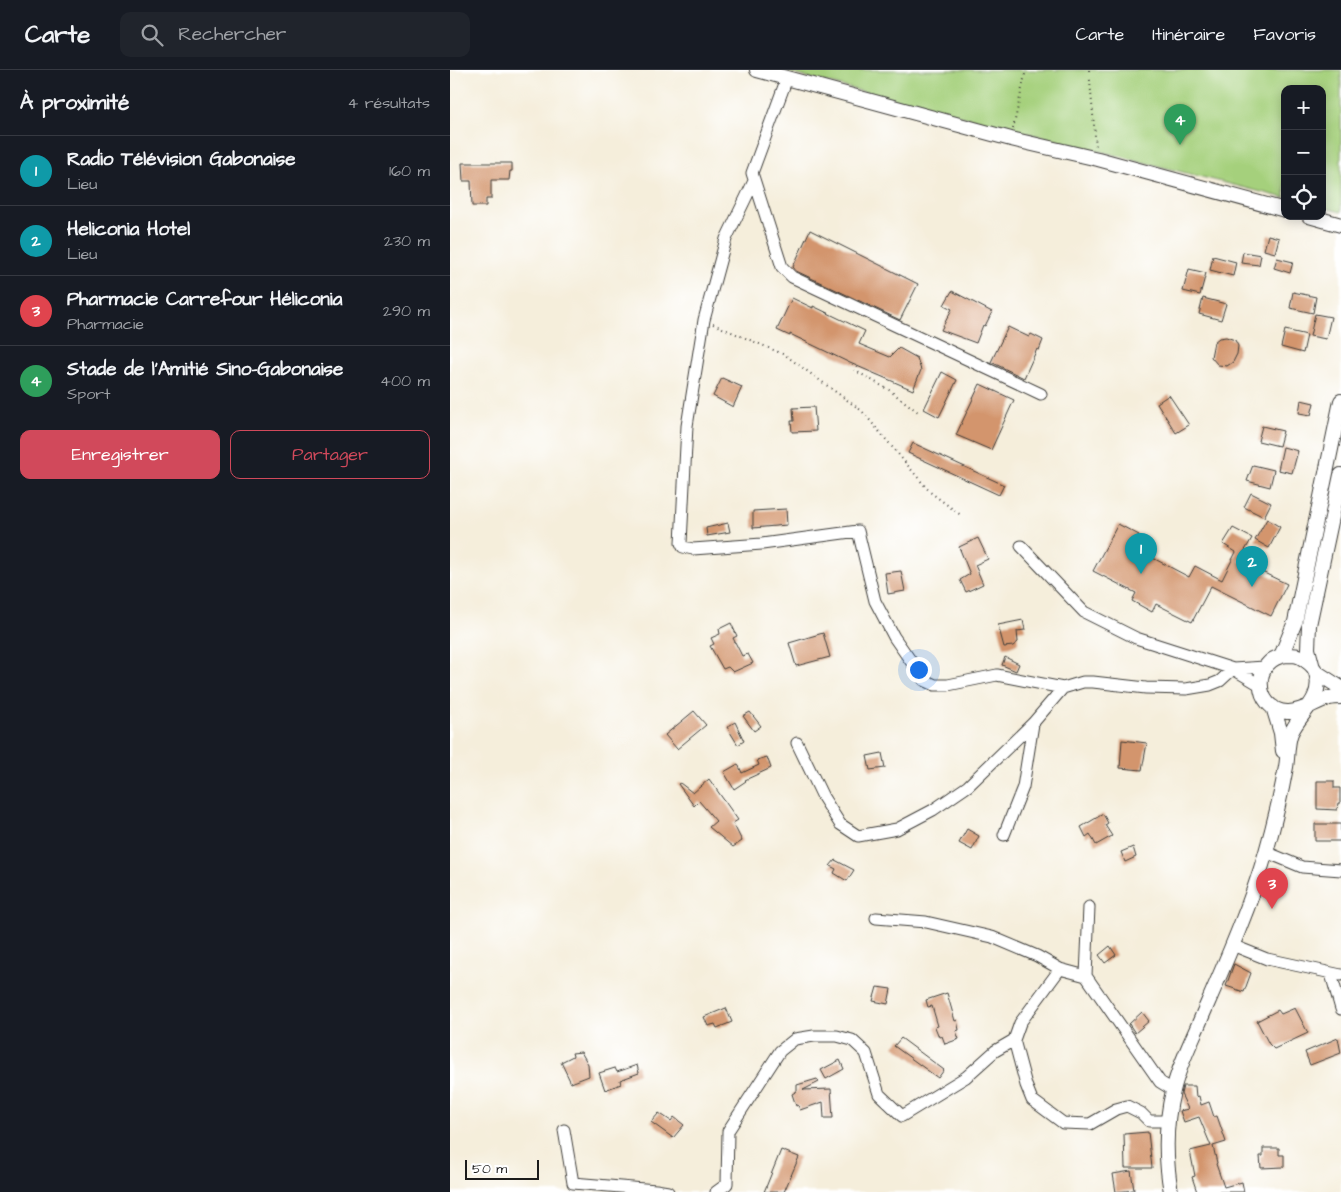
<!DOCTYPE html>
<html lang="fr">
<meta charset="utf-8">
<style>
body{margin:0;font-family:"Architects Daughter",sans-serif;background:#20242c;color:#f1f3f6}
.controls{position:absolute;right:15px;top:15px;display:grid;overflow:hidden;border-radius:10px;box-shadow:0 2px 12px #0003}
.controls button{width:45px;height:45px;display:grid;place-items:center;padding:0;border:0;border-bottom:1px solid #363941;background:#171b24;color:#f1f3f6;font:25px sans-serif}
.scale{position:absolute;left:15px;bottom:12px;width:74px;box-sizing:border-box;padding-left:5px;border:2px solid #1c1c1c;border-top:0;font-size:14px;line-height:18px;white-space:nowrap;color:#1c1c1c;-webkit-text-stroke:4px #fff;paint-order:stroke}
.you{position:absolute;left:468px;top:599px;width:18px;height:18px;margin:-12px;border:4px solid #fff;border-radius:50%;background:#1a73e8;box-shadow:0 0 0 8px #1a73e833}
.badge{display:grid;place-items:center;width:32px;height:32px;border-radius:50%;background:#d1495b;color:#fff;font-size:16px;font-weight:700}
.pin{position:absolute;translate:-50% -41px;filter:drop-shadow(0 1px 2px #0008)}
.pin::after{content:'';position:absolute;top:26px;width:18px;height:15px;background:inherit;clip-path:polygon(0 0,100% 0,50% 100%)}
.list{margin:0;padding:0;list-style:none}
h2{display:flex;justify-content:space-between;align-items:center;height:65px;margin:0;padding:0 20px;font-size:21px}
h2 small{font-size:16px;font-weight:400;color:#9ea1a6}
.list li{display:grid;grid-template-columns:32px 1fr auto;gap:15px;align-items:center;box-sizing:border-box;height:70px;padding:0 20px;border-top:1px solid #363941}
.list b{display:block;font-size:19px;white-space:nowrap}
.list p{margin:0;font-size:16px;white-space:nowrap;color:#9ea1a6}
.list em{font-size:16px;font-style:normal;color:#9ea1a6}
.actions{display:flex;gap:10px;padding:15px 20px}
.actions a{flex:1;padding:11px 0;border:1px solid #d1495b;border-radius:10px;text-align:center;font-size:18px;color:#d1495b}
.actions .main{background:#d1495b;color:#fff}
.icon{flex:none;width:28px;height:28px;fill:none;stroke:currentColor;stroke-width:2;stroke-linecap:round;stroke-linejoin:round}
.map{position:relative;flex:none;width:891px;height:1122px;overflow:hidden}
header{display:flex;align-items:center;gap:30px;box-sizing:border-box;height:70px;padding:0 25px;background:#171b24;border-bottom:1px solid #363941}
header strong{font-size:24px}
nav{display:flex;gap:28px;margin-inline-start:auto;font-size:18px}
.search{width:350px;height:45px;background:#20242c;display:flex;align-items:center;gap:12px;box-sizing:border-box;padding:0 18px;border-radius:10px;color:#9ea1a6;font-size:19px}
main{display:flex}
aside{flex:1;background:#171b24}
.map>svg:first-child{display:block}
.green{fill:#a5d07c;stroke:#60764c}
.building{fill:#d3956d}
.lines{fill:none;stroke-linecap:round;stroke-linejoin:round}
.minor-casing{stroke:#3d3c39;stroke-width:13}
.tertiary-casing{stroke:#3d3c39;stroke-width:16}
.path{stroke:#3d3c39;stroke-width:2;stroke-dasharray:1 4;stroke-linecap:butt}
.minor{stroke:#fff;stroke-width:11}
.tertiary{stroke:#fff;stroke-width:14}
</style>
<header>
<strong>Carte</strong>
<div class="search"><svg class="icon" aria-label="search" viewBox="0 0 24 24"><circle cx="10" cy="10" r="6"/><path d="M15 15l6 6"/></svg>Rechercher</div>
<nav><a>Carte</a><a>Itinéraire</a><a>Favoris</a></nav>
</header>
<main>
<aside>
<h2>À proximité<small>4 résultats</small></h2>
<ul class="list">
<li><span class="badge" style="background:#0f9aa8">1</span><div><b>Radio Télévision Gabonaise</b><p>Lieu</p></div><em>160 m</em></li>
<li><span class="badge" style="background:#0f9aa8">2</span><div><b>Heliconia Hotel</b><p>Lieu</p></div><em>230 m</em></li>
<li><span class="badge" style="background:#e0444e">3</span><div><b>Pharmacie Carrefour Héliconia</b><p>Pharmacie</p></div><em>290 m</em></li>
<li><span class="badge" style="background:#2e9e5b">4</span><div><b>Stade de l’Amitié Sino-Gabonaise</b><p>Sport</p></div><em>400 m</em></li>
</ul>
<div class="actions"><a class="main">Enregistrer</a><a>Partager</a></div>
</aside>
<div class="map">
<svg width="891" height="1122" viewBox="0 0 891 1122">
<rect width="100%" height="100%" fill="#fff"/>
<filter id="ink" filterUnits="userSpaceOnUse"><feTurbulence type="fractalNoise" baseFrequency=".02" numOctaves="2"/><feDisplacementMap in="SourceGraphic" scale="10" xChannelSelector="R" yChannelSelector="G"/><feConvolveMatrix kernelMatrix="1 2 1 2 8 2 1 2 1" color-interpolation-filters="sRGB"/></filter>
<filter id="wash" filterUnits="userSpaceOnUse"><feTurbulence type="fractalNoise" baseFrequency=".0096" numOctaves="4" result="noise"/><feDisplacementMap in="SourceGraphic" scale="20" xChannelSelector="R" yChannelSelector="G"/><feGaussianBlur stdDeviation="1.12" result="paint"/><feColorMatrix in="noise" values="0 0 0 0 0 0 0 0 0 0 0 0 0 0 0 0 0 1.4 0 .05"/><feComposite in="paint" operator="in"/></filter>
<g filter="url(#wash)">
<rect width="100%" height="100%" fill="#f5eedb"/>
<path class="green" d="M328,0H891V142L872,137V19H835V128Z"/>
<g id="blocks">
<path class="building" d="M12,93H62V101H60L59,110H41V129H36V136H22L21,111H13Z
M360,160L468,214L450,250L346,201L343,197Z
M818,165L829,168L825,183L814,180Z
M793,182L811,185L809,195L791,193Z
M763,186L786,192L783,206L760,200Z
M827,188L843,192L840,203L824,198Z
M739,199L756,203L750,225L733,221Z
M502,221L542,242L535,256L533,255L526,273L491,260L502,239L494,235Z
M843,222L866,227L863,243L840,238Z
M342,228L363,238V236L415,261L409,274L440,287L449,278L467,288L471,300L463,320L400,293L340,264V266L327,260Z
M753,228L776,234L771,250L749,244Z
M865,244L881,247L876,269L860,266Z
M558,257L579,267L581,264L593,270L589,280L587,279L574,308L541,292Z
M835,260L857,265L853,283L831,277Z
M776,267L785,270L788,276L787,284L783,292L777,296L768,295L761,287L764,272L769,268Z
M492,302L507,310L489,347L474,339Z
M272,308L292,317L283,337L263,326Z
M530,314L564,330L541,380L506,365Z
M719,325L739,355L726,363L707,333Z
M851,330L864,333L861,345L849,343Z
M364,337L366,361L342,362L341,351H344L343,338Z
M812,356L833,361L829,376L808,371Z
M463,373L554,415L549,425L458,383Z
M833,377L848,381L842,403L828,400Z
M803,395L824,400L820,417L797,411Z
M801,423L821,433L814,447L794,437Z
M336,439L337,455L303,458V441Z
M817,449L830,457L819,478L805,470Z
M278,453L280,462L257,466L256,458Z
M668,454L689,465L682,477L739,507L745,496L772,510L786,482L773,474L783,458L802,468L789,491L837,514L821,546L761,516L742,552L706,534L702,542L682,531L686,523L643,501Z
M528,468L538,489L525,495L533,514L516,522L510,510L520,504L509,477Z
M451,501L455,521L438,524L435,503Z
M573,550L575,560L567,561L568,572L563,576L554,577L548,555Z
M281,553L287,566L283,568L292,586L298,584L303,593L283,602L278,597L273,599L260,576L264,574L261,568L270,564L269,559Z
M373,563L380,587L346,596L339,573Z
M555,587L569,594L566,601L552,595Z
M244,641L256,655L227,679L215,665Z
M300,642L311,656L304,661L293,646Z
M285,652L294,671L288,675L277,657Z
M672,670L697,673L692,700L670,698Z
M432,683L435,698L420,700L417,686Z
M317,687L321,698L295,710L296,711L284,719L274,702L288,694L292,703L309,695L307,690Z
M259,709L288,750L283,753L292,771L283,777L259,757L266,751L249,731L244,736L228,714L230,713L243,723Z
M867,711H884V718H890V733H888L887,740L867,739Z
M653,744L658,753L655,755L662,766L646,775L640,764L636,767L631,757Z
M865,754H891V771H865Z
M517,759L529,766L522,780L509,773Z
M683,777L686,787L675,792L671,782Z
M385,790L404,800L397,811L384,803L386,799L380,796Z
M660,876L666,885L655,893L649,885Z
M784,894L801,903L794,922L776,916Z
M427,917L441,919L438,934L423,931Z
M497,923L505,951L507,950L509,960L506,961L509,969L495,974L492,966L489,967L485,957L488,956L482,936L478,937L476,930Z
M276,938L282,952L267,958L265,954L258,956L254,947Z
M845,938L858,963L824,979L819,974L807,951L828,940L831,944Z
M692,942L699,951L685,963L679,954Z
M451,968L494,1000L488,1008L444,976Z
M888,968L891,983L860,995L855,982Z
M131,982L138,994L139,1006L121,1013L111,992L123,986L122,983Z
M390,990L394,999L376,1009L371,1000Z
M187,995L189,1003L170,1010L171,1014L155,1020L149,1003L165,998L167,1002Z
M367,1009L369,1012L353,1020L381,1019L383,1048H374L373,1032L350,1040L348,1035L346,1036L342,1024L347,1021V1015Z
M733,1016H745L746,1027L749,1026L751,1035L759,1032L764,1047L767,1046L776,1072L763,1076L767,1093L766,1094L774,1117L792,1112L794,1122H747L742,1107L745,1106L740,1081L761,1076L749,1047L734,1052L730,1041L738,1039L731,1024Z
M209,1043L221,1051L224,1047L234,1055L223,1068L201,1052Z
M698,1062L702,1098H675L674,1064Z
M813,1078H829V1085H834V1097L811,1098L810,1086H813Z
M331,1080L349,1087L334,1122H314Z
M681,1101L684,1120L666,1122L663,1104Z"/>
</g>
</g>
<g filter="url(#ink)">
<use href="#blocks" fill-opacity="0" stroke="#3d3c39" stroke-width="1"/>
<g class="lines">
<g class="minor-casing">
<path id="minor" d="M337,8L302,103L332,197L342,207L591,324
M304,111L276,169L254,250L237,356L231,473L233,477L243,479L312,474L408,461L425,531L444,567L474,610L485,615H498L547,605L613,618L633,612H643L696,618L736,619L760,615L770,611L783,599L815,597
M571,476L634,542L686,568L783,599L810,615
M347,673L373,727L390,754L408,766L447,759L483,740L518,716L583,653L613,618
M554,765L573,717L583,654
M816,782L852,797L891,800
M639,837L636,906L710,1012L723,1020
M426,848L476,852L542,867L587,886L610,899L636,906
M782,875L817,889L891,905
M881,904L891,939
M564,970L576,1015L582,1030L613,1053L640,1054L666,1039L677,1036L691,1043L699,1051H717
M114,1060L123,1113L206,1120L218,1122
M266,1122L277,1114L278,1061L330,981L345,969L364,966H387L402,970L416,983L429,1024L452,1046L516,1007L545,981L564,970L570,953L610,899"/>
</g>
<g class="tertiary-casing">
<path id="tertiary" d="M307,0L561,69L648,89L835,140
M859,146L891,155
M831,586L845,552L891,331
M862,594L858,579L859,555L891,405
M866,602L891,618
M823,637L831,663L833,681
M721,1122C715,1088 715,1054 723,1021C729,994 743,969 753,944C776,891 800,837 816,782C824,754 831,725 836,697C838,686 837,673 841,663C849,644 872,630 867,607C866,599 862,595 855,590C849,585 845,585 837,585C801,588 803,640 837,642C852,643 865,631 880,628C883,627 887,627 891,627"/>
</g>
<path class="path" d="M639,0L646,77
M563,59L576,0
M263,254L335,285L412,341L480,422L512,446
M404,300L439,320L468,342"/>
<use href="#minor" class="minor"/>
<use href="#tertiary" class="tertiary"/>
</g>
</g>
</svg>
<div class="controls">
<button>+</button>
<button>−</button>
<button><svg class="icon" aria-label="locate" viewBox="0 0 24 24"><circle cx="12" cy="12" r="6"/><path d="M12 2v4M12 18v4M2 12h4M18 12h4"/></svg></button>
</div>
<div class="scale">50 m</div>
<div class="you"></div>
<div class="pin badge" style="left:691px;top:504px;background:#0f9aa8">1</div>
<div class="pin badge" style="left:802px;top:517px;background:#0f9aa8">2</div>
<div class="pin badge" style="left:822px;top:839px;background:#e0444e">3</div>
<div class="pin badge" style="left:730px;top:75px;background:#2e9e5b">4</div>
</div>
</main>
